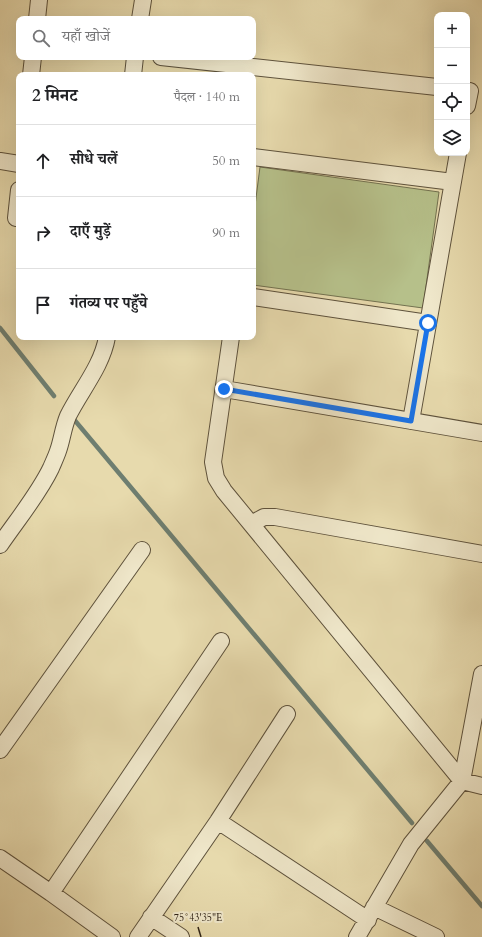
<!DOCTYPE html>
<html lang="hi">
<meta charset="utf-8">
<style>
body{margin:0;font-family:Cardo,"Noto Serif Devanagari",serif;background:#f6f6f6;color:#202124}
.controls{position:absolute;right:12px;top:12px;display:grid;overflow:hidden;border-radius:8px;box-shadow:0 4px 16px #0002}
.controls button{width:36px;height:36px;display:grid;place-items:center;padding:0;border:0;border-bottom:1px solid #e0e0e0;background:#fff;color:#202124;font:20px sans-serif}
.stop{position:absolute;width:12px;height:12px;margin:-9px;border:3px solid #1a73e8;border-radius:50%;background:#fff}
.stop.end{background:#1a73e8;border-color:#fff;box-shadow:0 1px 4px #0008}
.list{margin:0;padding:0;list-style:none}
h2{display:flex;justify-content:space-between;align-items:center;height:52px;margin:0;padding:0 16px;font-size:17px}
h2 small{font-size:13px;font-weight:400;color:#757577}
.list li{display:grid;grid-template-columns:26px 1fr auto;gap:12px;align-items:center;box-sizing:border-box;height:72px;padding:0 16px;border-top:1px solid #e0e0e0}
.list b{display:block;font-size:15px;white-space:nowrap}
.list em{font-size:13px;font-style:normal;color:#757577}
.icon{flex:none;width:22px;height:22px;fill:none;stroke:currentColor;stroke-width:2;stroke-linecap:round;stroke-linejoin:round}
.map{position:relative;flex:none;width:482px;height:937px;overflow:hidden}
.search{position:absolute;background:#fff;box-shadow:0 4px 16px #0002;left:16px;top:16px;width:240px;height:44px;display:flex;align-items:center;gap:10px;box-sizing:border-box;padding:0 14px;border-radius:8px;color:#757577;font-size:15px}
.panel{position:absolute;background:#fff;box-shadow:0 4px 16px #0002;left:16px;top:72px;width:240px;height:268px;border-radius:8px}
.map>svg:first-child{display:block}
.green{fill:#b6c08a;stroke:#737250}
.lines{fill:none;stroke-linecap:round;stroke-linejoin:round}
.stream{stroke:#6e7e70;stroke-width:4.5}
.minor-casing{stroke:#5e523c;stroke-width:18}
.minor{stroke:#efe7ca;stroke-width:16}
.route{stroke:#1a73e8;stroke-width:5}
.ticks{fill:none;stroke:#302417;stroke-width:1.5}
.ticks-label{font-size:10px;text-anchor:middle;fill:#302417;stroke:#efe7ca;stroke-width:4;stroke-linejoin:round;paint-order:stroke}
</style>
<div class="map">
<svg width="482" height="937" viewBox="0 0 482 937">
<rect width="100%" height="100%" fill="#e7daad"/>
<filter id="stains"><feTurbulence type="fractalNoise" baseFrequency=".005" numOctaves="4"/><feColorMatrix values="0 0 0 0 .2 0 0 0 0 .09 0 0 0 0 .02 0 0 0 .5 -.17"/></filter>
<radialGradient id="worn" r=".72"><stop offset=".6" stop-color="#630" stop-opacity="0"/><stop offset="1" stop-color="#630" stop-opacity=".3"/></radialGradient>
<path class="green" d="M260,167L439,192L423,308L253,285V221Z"/>
<g class="lines">
<path class="stream" d="M0,328L54,396
M72,417L412,823
M427,841L482,906"/>
<g class="minor-casing">
<path id="minor" d="M37,19L39,0
M140,19L143,0
M161,57L437,87
M31,75L33,57
M133,75L135,57
M467,106L470,91
M253,157L453,182
M0,161L19,164
M16,218L19,190
M253,297L428,323
M231,337L213,462L216,478L224,491L462,781L482,786
M224,389L482,433
M411,421L458,153
M251,524L264,517H275L482,554
M0,545C17,520 38,495 51,468C53,463 56,457 58,451C62,440 63,428 68,416C81,390 102,366 107,337
M0,750L142,550
M218,821L368,920
M0,858L51,893L112,937
M51,893L221,641
M374,907L436,937
M151,917L181,937
M138,937L218,821L287,714
M357,937L411,844L462,781L482,674"/>
</g>
<use href="#minor" class="minor"/>
</g>
<g class="lines">
<path class="route" d="M224,389L411,421L428,323"/>
</g>
<path class="ticks" d="M198,927L201,937"/>
<g class="ticks-label">
<text x="198" y="921">75°43'35"E</text>
</g>
<rect width="100%" height="100%" filter="url(#stains)"/>
<rect width="100%" height="100%" fill="url(#worn)"/>
</svg>
<div class="controls">
<button>+</button>
<button>−</button>
<button><svg class="icon" aria-label="locate" viewBox="0 0 24 24"><circle cx="12" cy="12" r="6"/><path d="M12 2v4M12 18v4M2 12h4M18 12h4"/></svg></button>
<button><svg class="icon" aria-label="layers" viewBox="0 0 24 24"><path d="M12 4l9 5-9 5-9-5zM3 14l9 5 9-5"/></svg></button>
</div>
<div class="stop" style="left:428px;top:323px"></div>
<div class="stop end" style="left:224px;top:389px"></div>
<div class="search"><svg class="icon" aria-label="search" viewBox="0 0 24 24"><circle cx="10" cy="10" r="6"/><path d="M15 15l6 6"/></svg>यहाँ खोजें</div>
<section class="panel">
<h2>2 मिनट<small>पैदल · 140 m</small></h2>
<ul class="list">
<li><svg class="icon" aria-label="ahead" viewBox="0 0 24 24"><path d="M12 20V5M6 11l6-6 6 6"/></svg><div><b>सीधे चलें</b></div><em>50 m</em></li>
<li><svg class="icon" aria-label="right" viewBox="0 0 24 24"><path d="M7 20v-9h11M14 6l5 5-5 5"/></svg><div><b>दाएँ मुड़ें</b></div><em>90 m</em></li>
<li><svg class="icon" aria-label="arrive" viewBox="0 0 24 24"><path d="M6 21V4h12l-3 4 3 4H6"/></svg><div><b>गंतव्य पर पहुँचे</b></div></li>
</ul>
</section>
</div>
